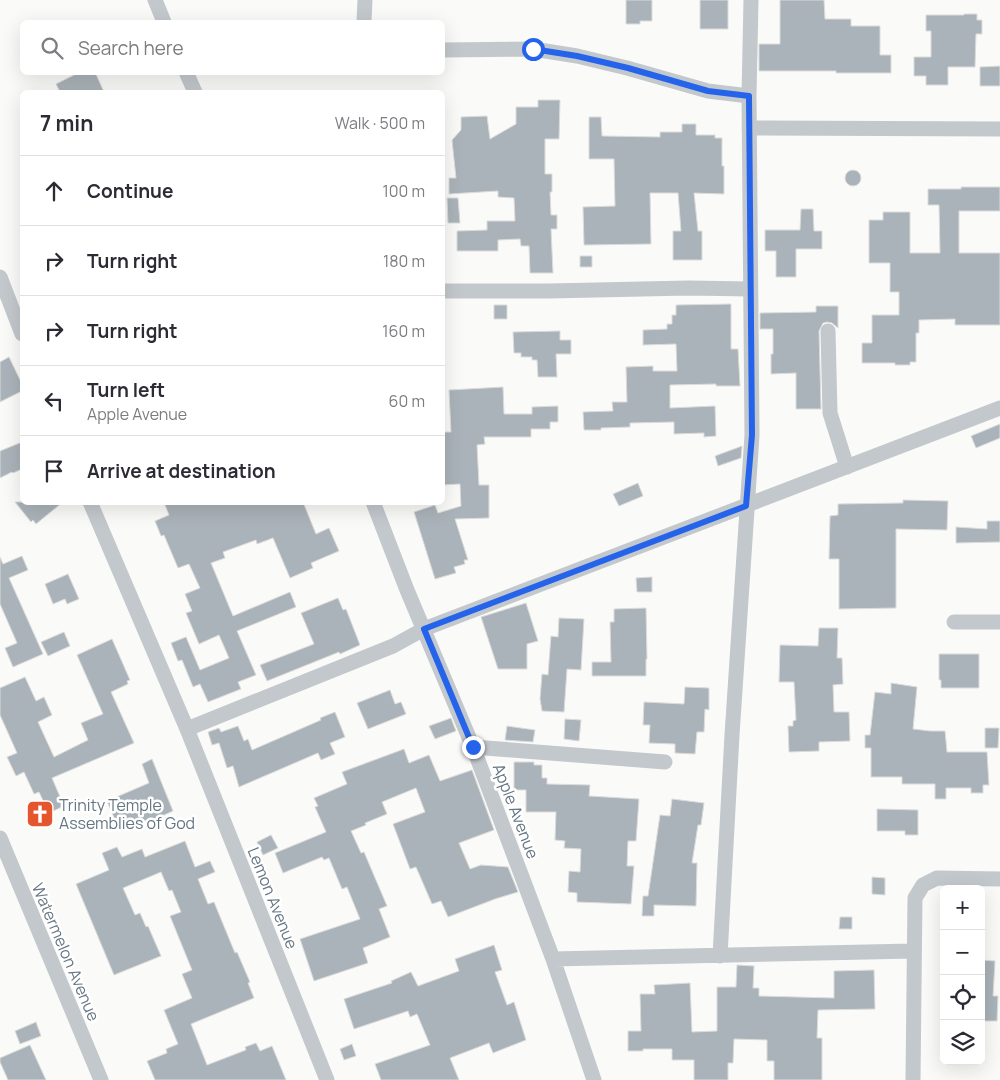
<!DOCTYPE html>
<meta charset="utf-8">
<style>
body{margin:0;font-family:Manrope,sans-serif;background:#f2f2f3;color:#2b2b33}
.controls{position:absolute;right:15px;bottom:15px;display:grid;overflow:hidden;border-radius:8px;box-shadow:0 5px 20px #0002}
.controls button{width:45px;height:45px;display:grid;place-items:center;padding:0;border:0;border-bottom:1px solid #e1e1e2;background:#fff;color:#2b2b33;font:25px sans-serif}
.stop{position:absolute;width:15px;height:15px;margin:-11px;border:4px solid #2563eb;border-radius:50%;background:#fff}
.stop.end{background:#2563eb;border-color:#fff;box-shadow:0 1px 5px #0008}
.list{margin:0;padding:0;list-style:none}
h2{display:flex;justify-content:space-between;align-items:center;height:65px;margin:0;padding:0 20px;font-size:21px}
h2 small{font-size:16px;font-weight:400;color:#7c7c81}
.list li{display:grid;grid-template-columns:32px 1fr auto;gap:15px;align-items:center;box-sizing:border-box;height:70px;padding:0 20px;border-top:1px solid #e1e1e2}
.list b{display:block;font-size:19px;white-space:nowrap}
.list p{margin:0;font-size:16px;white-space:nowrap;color:#7c7c81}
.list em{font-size:16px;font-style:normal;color:#7c7c81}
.icon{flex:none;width:28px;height:28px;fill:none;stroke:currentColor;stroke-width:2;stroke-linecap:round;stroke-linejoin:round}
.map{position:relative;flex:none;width:1000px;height:1080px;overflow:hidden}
.search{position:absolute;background:#fff;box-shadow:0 5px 20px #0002;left:20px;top:20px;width:425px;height:55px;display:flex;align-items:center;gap:12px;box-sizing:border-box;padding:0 18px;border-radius:8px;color:#7c7c81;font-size:19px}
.panel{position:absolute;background:#fff;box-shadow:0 5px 20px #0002;left:20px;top:90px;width:425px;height:415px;border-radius:8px}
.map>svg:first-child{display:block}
.building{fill:#aab3b9;stroke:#dcdcda}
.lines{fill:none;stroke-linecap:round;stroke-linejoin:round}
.minor{stroke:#c3c8cc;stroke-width:15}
.route{stroke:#2563eb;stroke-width:6}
.labels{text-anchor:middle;stroke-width:5;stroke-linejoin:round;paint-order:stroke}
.poi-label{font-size:16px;fill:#657683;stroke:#fff;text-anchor:start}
.street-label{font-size:16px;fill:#657683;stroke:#fff}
</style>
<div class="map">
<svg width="1000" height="1080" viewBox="0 0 1000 1080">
<rect width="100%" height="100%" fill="#fafaf8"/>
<path class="building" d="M626,0H652V21H640V24H626Z
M700,0H728V29H700Z
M780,0H824L825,19H851V26H880V55H891V73H836V71H759V44H780Z
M964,14H977V20H982V34H976L975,67H948V85H926V76H914V57H931V31H926V15H964Z
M1000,66V86H980V67Z
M80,72H95L104,92H60L56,84Z
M538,100H560L559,139H545V174H552V192H550L551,215H557V229H551L553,273H530L529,246H521L520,239L498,240V251H457V231L487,230V221H515L514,198L498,197V191L449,194V178H456L452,140L461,130V117L487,116L490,139L516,124V107H538Z
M589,117H601L602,136L660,137V132H682V124H696V135H715V138H722V166H724V194L694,193L698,231H702V260H673V231H681L678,193H650L651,244L584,245L583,207L615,206L614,159H589Z
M845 178a8 8 0 1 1 16 0a8 8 0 1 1-16 0Z
M961,187H1000V211H959V253H1000V325H955V319L919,320V333H916V362H910V365H895V363H862V343H872V315H899V292H890V263H869V220H883V212H910V253H940L939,205H928V189H961Z
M447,198H458L460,223H448Z
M801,209H813L814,231H822V249H796V277H776V251H765V230H800Z
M580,256H592V267H580Z
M731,304V349H738L740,386H716V384L670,385V408L715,406L716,436L704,437V433L674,434V422L630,423V427L601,428V430H584L583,412L613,411L612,402H627L626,367L653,366V371H677L676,344L643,345V330L667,329V324H672V315H676V305Z
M494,305H507V319H494Z
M816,306H838V328L832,323L827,322L823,323L819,331L821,409H796V373L771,374V354H773V329H760V313L816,312Z
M560,331V340H571V354H556L557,377H538L537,360H532V357H521V353H514L513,332Z
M9,357L22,384V391L0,402V362Z
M503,387L504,414H532V407L558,406V422H550V429H531V437H484L485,444L477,445L479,485H489V518L455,519L468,560H464L465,564L454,567L456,573L435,579L414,512L435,505L438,513L461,506L460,484L442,485V432H451L449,390Z
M1000,424V438L976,448L971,436Z
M22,442V469L13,473L12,472L0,478V451Z
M742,446L741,458L718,466L715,456Z
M638,483L643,496L619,506L613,494Z
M903,500L948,501L947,530L896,529V608L839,609V559H829L830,516L838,515V504L903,503Z
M15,502H63L36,524L33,520L31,522Z
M172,502H303L316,534L329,528L339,551L311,563L313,568L290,578L273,538L257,544L256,540L223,552L225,558L211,563L233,616L290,592L296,607L237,631L256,675L238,682L241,689L208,702L200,684L193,687L182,660L178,661L171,643L186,637L200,670L229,658L219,635L199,644L186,613L192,611L185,594L200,588L189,564L178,568L164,535L161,536L155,521L169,515L165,505Z
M987,521H1000V542L956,543V527L987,529Z
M22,556L28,570L9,578L43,654L13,667L5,648L17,643L0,604V557L3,564Z
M68,574L79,599L67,604L65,599L53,604L45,584Z
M652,577V592H637L636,578Z
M338,598L343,610L346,609L360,645L340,654L339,652L267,681L260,665L314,644L301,613Z
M526,603L538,641L527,644V669H498L481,617Z
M646,608L647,659H646V676H592V662H611L610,622H614V609Z
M559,618L584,619L581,670L567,669L564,712L542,711L540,699L542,674L548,675L551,636L558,637Z
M819,628H838L837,658H842L843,684L833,685L834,712H849L850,741L819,742V751L789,752L788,726H793V721L796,720L794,682H779L780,645L818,646Z
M64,632L70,646L48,656L41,642Z
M112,639L130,680L127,681L128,684L111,692L134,743L52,778L64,806L49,813L39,792L34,794L24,772L16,776L7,757L17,753L0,715V688L25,677L36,701L44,697L52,715L38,722L54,757L88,740L81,723L103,714L77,655Z
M939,654H979V688H941V680H939Z
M891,683L917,687L913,729L930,731H945L947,752H987L989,785H983V793H971V788H946V799H935V784H902V777H871V748H865V735H870L875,692L891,694Z
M685,687L709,688V710L705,709L704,732H697L695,754L675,753V744L649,743L650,725H643L644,702L684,704Z
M390,690L395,704L401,702L406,714L368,729L357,703Z
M335,712L345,737L330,743L335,754L321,760L318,753L239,787L233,766L227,768L219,743L212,745L208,732L219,728L221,732L238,726L244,741L248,739L252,750L321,720L320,718Z
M451,718L456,731L435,739L429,726Z
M565,719L581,720L579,741L564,739Z
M507,726L535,730L533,742L505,740Z
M985,728H999L998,748H985Z
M404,749L409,763L429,755L440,781L472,770L494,830L459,843L470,869L481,865L508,867L518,892L495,899L448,917L441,901L432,904L416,867L410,869L393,824L425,812L416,788L382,802L387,814L365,823L366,825L351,831L361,853L364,852L387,906L379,909L390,937L363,948L368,963L314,981L300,939L360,919L347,887L342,889L329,858L324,860L322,857L283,873L275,853L326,832L315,807L318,806L314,798L347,784L342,772Z
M152,759L173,811L151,821L150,819L138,824L137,822L119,830L107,801L149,783L142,764Z
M514,762H534V765H542V778H547V784L590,785L589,796L639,799L636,841H628L627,866H634L631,904L577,902V893L568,892L569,871L580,872L581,849L564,848L565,841L555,840L556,812H526V790H514Z
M672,799L704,803L701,825H698L692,863H697L696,906L654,905V916H642L643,896H648L660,815L670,816Z
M877,809L918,810V835H905V831H877Z
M271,835L278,848L263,855L257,842Z
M185,841L195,867L210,861L215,872L198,879L208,904L214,902L235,953L237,952L250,982L248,983L254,998L191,1024L207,1065L246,1050L245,1047L256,1043L260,1051L272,1046L286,1080H155L147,1061L167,1053L166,1049L178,1044L164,1010L192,998L182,974L192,970L170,916L181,912L172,890L169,891L161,872L123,888L135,915L140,913L146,927L148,926L161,956L114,975L76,884L109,870L102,853L117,847L122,857L142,849L145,857Z
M872,877L885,878V895L872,894Z
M840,917H852V929H839Z
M494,945L502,970L495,972L507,1005L514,1002L526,1040L493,1053L489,1043L450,1058L459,1080H381L375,1064L430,1045L417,1014L410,1017L408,1011L354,1029L344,999L392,983L391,981L411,972L418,986L459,971L455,959Z
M981,960L995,961L993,996H998L997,1021H981Z
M737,965L754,966L753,988H759V996L834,998V971L874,970L875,1009L818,1010L817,1038H822V1080H774V1061H767V1040L734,1039L733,1063H728V1080H694V1060H672V1049H643V1051H628V1031H641L640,994H655L654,985L690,983L692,1032L717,1031V987H736Z
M36,1022L41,1036L20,1044L15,1031Z
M352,1044L356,1056L344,1060L340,1049Z
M30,1045L46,1080H8L0,1062V1058Z"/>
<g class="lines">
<path class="minor" d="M155,0L164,22
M364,22L365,0
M442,50L533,49L577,56L627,68L708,91L749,96
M186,72L195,92
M749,128L1000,129
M0,277L22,334
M442,291H549L689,288L750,289
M828,331L830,413L847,467
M90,502L187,729L327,1080
M373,502L407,590L473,747L553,959L594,1080
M954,622H1000
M187,729L393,646L424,629L1000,408
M473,747L665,762
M0,838L101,1080
M720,956L732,735L752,435L749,96L751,0
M553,959L913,951
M913,1080L915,898L923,885L937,878L1000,879"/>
</g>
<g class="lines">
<path class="route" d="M473,747L424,629L746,506L752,435L749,96L708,91L628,68L577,56L533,49"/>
</g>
<defs>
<g id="church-square" transform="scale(1.4375)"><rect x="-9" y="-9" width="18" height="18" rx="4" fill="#e4572e" stroke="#fff"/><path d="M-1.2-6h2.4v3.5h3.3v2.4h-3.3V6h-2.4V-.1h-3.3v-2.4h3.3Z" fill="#fff"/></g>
</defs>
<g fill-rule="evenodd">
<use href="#church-square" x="40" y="814"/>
</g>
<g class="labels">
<g class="poi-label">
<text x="59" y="811">Trinity Temple<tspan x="59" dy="18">Assemblies of God</tspan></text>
</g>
<g class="street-label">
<text transform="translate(516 811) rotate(69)" y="6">Apple Avenue</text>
<text transform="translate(273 898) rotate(68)" y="6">Lemon Avenue</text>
<text transform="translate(66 952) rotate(67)" y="6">Watermelon Avenue</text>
</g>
</g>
</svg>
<div class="controls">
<button>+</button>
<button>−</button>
<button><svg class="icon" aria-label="locate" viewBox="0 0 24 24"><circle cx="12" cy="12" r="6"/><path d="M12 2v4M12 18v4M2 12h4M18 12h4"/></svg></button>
<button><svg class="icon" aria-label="layers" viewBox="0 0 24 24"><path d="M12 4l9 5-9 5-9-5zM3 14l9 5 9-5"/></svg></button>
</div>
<div class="stop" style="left:533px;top:49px"></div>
<div class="stop end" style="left:473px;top:747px"></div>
<div class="search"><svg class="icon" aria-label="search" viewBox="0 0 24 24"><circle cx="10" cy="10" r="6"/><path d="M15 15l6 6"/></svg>Search here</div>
<section class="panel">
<h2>7 min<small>Walk · 500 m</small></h2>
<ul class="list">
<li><svg class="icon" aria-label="ahead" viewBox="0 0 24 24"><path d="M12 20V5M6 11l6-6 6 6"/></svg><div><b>Continue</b></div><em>100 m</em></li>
<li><svg class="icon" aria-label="right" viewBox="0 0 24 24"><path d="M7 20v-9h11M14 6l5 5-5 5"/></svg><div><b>Turn right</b></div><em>180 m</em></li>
<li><svg class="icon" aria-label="right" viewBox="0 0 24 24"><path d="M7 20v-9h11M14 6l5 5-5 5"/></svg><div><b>Turn right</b></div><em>160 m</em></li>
<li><svg class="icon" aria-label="left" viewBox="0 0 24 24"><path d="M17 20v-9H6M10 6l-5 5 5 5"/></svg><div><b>Turn left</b><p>Apple Avenue</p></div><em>60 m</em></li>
<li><svg class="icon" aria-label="arrive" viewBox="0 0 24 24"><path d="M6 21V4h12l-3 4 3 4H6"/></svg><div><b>Arrive at destination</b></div></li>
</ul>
</section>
</div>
